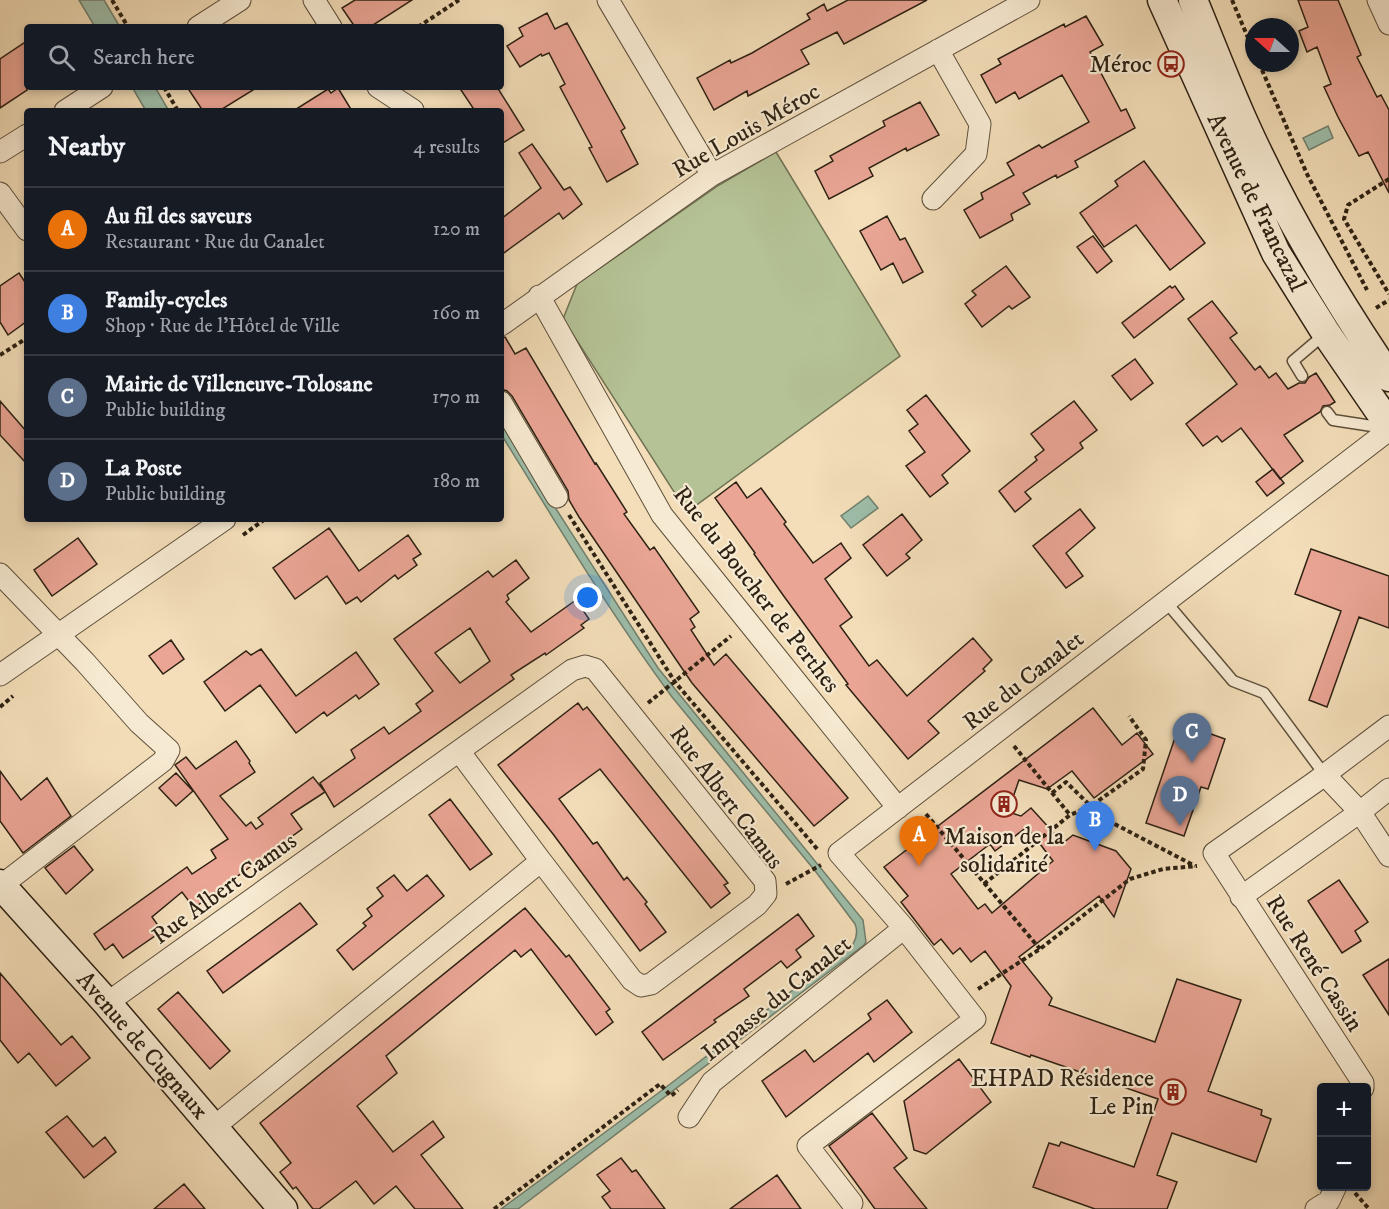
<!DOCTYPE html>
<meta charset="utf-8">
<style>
body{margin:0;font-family:"IM FELL DW Pica",serif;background:#242831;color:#f1f3f6}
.controls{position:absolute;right:18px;bottom:18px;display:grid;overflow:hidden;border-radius:6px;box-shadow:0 3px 9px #0003}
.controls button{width:54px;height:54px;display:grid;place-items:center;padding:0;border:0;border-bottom:2px solid #363941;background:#171b24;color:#f1f3f6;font:30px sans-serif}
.compass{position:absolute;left:1245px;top:18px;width:54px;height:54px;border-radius:50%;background:#171b24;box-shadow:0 3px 9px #0003;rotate:291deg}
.you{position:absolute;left:588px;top:598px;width:21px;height:21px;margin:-15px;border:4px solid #fff;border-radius:50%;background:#1a73e8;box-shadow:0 0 0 9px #1a73e833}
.badge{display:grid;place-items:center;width:39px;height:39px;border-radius:50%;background:#c59692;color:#fff;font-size:20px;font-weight:700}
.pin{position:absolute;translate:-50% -50px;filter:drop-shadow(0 2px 3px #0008)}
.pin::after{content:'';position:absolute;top:32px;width:21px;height:18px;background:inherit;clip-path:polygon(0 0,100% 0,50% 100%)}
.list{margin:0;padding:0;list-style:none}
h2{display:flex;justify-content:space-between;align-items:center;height:78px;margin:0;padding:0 24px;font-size:26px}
h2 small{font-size:20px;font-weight:400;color:#9ea1a6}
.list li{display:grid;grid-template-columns:39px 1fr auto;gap:18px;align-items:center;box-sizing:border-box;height:84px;padding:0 24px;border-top:2px solid #363941}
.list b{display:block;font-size:22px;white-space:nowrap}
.list p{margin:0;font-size:20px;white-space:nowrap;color:#9ea1a6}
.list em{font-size:20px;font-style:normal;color:#9ea1a6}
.icon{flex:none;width:33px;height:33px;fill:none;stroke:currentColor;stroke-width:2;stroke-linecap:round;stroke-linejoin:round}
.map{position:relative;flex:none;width:1389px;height:1209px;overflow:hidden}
.search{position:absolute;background:#171b24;box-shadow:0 3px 9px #0003;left:24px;top:24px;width:480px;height:66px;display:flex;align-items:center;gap:15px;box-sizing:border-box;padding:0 21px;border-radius:6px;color:#9ea1a6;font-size:22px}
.panel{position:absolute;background:#171b24;box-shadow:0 3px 9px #0003;left:24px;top:108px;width:480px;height:414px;border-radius:6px}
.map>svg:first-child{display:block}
.green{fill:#b4c295;stroke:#707254;stroke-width:1.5}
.water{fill:#9dbda9;stroke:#707f6d;stroke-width:1.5}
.building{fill:#eaa595;stroke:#2d2113;stroke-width:1.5;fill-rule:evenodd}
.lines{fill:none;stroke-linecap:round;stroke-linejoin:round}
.lane-casing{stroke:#5e503c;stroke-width:13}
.street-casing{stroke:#5e503c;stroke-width:23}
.secondary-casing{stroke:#2d2113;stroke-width:31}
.path{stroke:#2d2113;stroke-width:4;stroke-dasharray:4.5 3;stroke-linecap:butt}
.lane{stroke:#f7ead2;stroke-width:10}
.street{stroke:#f7ead2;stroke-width:21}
.secondary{stroke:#f7ead2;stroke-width:28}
.labels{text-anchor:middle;stroke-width:4.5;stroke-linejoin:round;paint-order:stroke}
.poi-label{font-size:24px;fill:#2d2113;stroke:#f7ead2;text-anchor:end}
.street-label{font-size:24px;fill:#2d2113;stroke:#f7ead2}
</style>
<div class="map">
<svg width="1389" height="1209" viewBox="0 0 1389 1209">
<rect width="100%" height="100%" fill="#f3deb9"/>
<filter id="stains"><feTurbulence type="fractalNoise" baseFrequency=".00333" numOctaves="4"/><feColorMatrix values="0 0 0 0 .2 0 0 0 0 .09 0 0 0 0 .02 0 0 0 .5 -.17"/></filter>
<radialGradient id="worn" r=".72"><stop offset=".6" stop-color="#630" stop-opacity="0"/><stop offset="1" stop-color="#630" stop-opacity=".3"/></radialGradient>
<path class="green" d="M776,152L900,356L687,512L563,319L577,284L719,185Z"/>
<path class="water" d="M79,0H104L120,27H95Z
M132,87H155L169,111H146Z
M1328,126L1333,138L1309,150L1303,138Z
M501,423L658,668L863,920L866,942L864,945L518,1209H501L661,1091L853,944C857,937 858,931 855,924L816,872L672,697C610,613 556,523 501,434Z
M868,496L878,508L851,528L841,516Z"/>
<path class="building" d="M355,0H412L370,27H355L342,8Z
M848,0H927L844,44L837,32L801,50L809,64L748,96L747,91L714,110L697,78L730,60L731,63L752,53L810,19L807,14L824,4L827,11Z
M1298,0H1338L1361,55L1357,57L1377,97L1381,95L1389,110V193L1368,152L1359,156L1338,117L1324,87L1331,84L1317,47L1307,52L1299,31L1308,27Z
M547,13L555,29L567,23L625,128L621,131L638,164L607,182L589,148L592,147L560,87L565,84L549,53L542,56L541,54L520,67L507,46L523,36L519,28Z
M1086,16L1103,45L1090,52L1121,111L1126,109L1135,128L1075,161L1078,167L1057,178L1056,175L1023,193L1030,204L1011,214L1013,220L980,238L964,210L983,199L981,193L1014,175L1007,163L1039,145L1042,148L1089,122L1062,75L1019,99L1015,92L996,103L981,75L1001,64L998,59L1064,24L1065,27Z
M27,41V90L0,108V59Z
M187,87H258L219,111H203Z
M459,87H497L524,130L501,144V111H475Z
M338,88L352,111H293L328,89L331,93Z
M920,102L939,135L907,151L906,148L869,168L873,176L829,199L815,171L833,161L830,156L885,126L883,121Z
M532,144L564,190L570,187L582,204L563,219L559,213L501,255V219L541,188L519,153Z
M1144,161L1205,243L1170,270L1136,225L1104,247L1080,213L1118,186L1115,181Z
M887,216L900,240L905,238L923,272L903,283L893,263L881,270L860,231Z
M1093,236L1112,261L1097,273L1077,247Z
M1006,266L1030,297L1012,309L1009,306L982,327L965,304L976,295L972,291Z
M19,273L27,285V321L8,335L0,322V286Z
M1170,286L1172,288L1175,286L1184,299L1134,338L1122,323Z
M1212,301L1237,333L1230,338L1255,370L1260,366L1269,378L1276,373L1288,389L1299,383H1305L1309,377L1316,373L1335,402L1330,405L1323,406L1320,412L1284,435L1303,461L1280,479L1241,428L1222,442L1217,436L1203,446L1186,424L1237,384L1188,319Z
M505,337L515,354L526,348L595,464L596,463L627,512L624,514L650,550L654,547L699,612L690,619L695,627L691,630L714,665L726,654L848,798L814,826L692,683L579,517L569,500L568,491L512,396L507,391L501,389V338Z
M1135,359L1153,383L1131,400L1112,376Z
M926,395L970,451L942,475L948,483L930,497L906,466L925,452L909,431L918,424L907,410Z
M0,401L27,432V464L0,435Z
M1074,401L1097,430L1080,443L1083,448L1025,492L1031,499L1015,512L999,491L1037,460L1035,457L1044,450L1031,434Z
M1273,469L1284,483L1267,496L1256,482Z
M736,482L747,498L761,488L786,522L784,524L813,563L841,543L851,558L825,579L852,617L840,626L869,666L877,660L907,696L973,638L992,660L983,669L985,671L928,721L939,733L908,759L846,685L848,684L783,595L754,554L755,553L715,498Z
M1080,509L1095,528L1066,553L1083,576L1066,588L1033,546Z
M902,514L922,540L906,554L910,558L887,576L863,545Z
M329,528L359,571L408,535L421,554L413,559L417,565L398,579L395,575L361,602L357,597L346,604L327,576L295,599L273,568Z
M78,538L97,564L52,596L34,570Z
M1311,549L1389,576V628L1359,617L1327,707L1309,700L1341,611L1295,594Z
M516,560L529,578L507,595L509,599L506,602L531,632L576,600L589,619L581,625L584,628L546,655L545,653L511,675L514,679L334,807L320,783L355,758L351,750L384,727L389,734L421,711L416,704L433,691L394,639L488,571L493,577ZM470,628L490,661L460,683L435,653Z
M171,640L184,659L163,674L149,656Z
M261,649L296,696L356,652L379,684L359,699L356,695L327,716L324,712L296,733L260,685L225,711L204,682L246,651L251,655Z
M578,703L583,710L587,707L728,883L724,885L730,893L711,908L600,769L559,799L593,844L597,842L624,880L627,877L647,902L645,904L666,932L640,951L553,834L498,765Z
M1093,708L1122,745L1137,733L1153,754L1094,798L1072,771L1047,789L1019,780L1008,812L1021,816L1031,808L1063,843L1073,835L1116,851L1131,869L1114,917L1099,896L1019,957L1052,998L1049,1005L1155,1042L1177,979L1241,1000L1208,1091L1262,1110L1261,1115L1271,1119L1256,1162L1172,1133L1157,1175L1177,1182L1167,1209H1095L1033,1187L1049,1143L1059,1146L1061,1142L1134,1167L1158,1099L1031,1055L1030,1057L991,1043L1011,986L985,951L971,962L960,948L953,954L941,939L934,945L901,902L908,896L884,867ZM1027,827L1053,861L992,913L985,904L978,909L951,874L990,844L995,851Z
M1180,723L1225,739L1208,789L1201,787L1184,836L1146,823Z
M236,741L250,761L249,763L255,772L220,796L246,826L251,822L256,829L263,824L258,818L313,777L325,792L291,814L302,829L194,908L182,892L152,917L162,931L123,958L113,944L105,950L94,934L187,867L192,874L216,858L211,850L228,839L175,765L186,757L196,769Z
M0,771L21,800L47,778L71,816L23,853L0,821Z
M176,773L193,791L176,806L159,788Z
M450,799L492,854L470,870L429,815Z
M74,846L93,870L66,894L45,868Z
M394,875L407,891L427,875L444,896L353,970L337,950L366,926L363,923L372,916L367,909L383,896L377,888Z
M1339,880L1368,922L1355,931L1361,941L1342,953L1308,901Z
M300,903L317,924L223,993L207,971Z
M525,908L566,957L569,955L610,1009L606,1012L613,1022L596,1035L531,949L521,957L515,950L386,1056L397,1073L357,1106L393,1152L433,1121L444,1137L421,1155L463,1209H415L396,1186L374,1204L356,1181L319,1209H313L296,1187L293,1189L280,1172L291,1163L260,1123Z
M798,914L814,936L796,950L801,957L787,968L781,961L744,989L749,996L714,1020L716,1022L663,1060L642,1032Z
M1389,959V1015L1363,975Z
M0,973L61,1045L72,1036L90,1058L56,1086L29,1053L18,1063L0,1040Z
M178,992L230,1051L210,1069L158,1009Z
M887,1000L912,1032L874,1062L868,1053L786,1117L762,1081L805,1050L814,1062L871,1019L868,1014Z
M959,1059L991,1102L926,1154L914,1150L904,1101Z
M872,1113L907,1158L894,1168L927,1209H875L829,1146Z
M67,1116L93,1147L105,1137L116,1152L84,1178L46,1132Z
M621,1158L632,1172L636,1170L665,1209H611L602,1197L610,1191L597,1175Z
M777,1175L801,1209H730Z
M184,1184L205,1209H154Z"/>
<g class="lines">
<g class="lane-casing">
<path id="lane" d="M1302,376L1293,361L1326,333
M1327,412L1333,420L1385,428
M1166,602L1233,681L1264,693L1324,774"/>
</g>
<g class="street-casing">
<path id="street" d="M314,0L331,27
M608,0L712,175
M1378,0L1389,24
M198,27L240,0
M378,87L413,110
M65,111L102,87
M0,152L27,135
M0,193L27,230
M933,199L976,154L980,124L938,50
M539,296L662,515L898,808
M501,325L712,175L1029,0
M501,402L557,497
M0,574L85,662L139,723L169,750L163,761L2,885
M0,675L225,519
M459,751L541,861
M1324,774L1360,812L1389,856
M1241,897L1360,812L1389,789
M107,1003L572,670L585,666L595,669L765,881L766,894L757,905L651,984L641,986L632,980L541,861L214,1127
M1363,1088V1083L1214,853L1315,782L1389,726
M689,1117L712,1082L904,928
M852,1203L808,1146L975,1019L904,928L839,853L1389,430
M1316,1209L1329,1201L1336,1186"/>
</g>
<g class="secondary-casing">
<path id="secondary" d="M1162,0L1276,253L1326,333L1389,425
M1193,0C1210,41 1226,83 1244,123C1284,212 1335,297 1389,377
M0,884L107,1003L283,1209"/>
</g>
<path class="path" d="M112,0L128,27
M1232,0L1254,52
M418,27L459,0
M1259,63L1307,174L1367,290
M164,87L178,111
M1389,179L1348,205L1344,219L1389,294
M1376,308L1389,300
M0,355L27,338
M569,515L675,682L818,850
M243,535L265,519
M648,703L731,636
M0,707L13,696
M1014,746L1070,815
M1052,793L1066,782L1103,818L1195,866
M926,814L1040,949
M786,884L821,865
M984,884L1070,815L1091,806L1143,769L1146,740L1129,716
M978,989L1040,949L1130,879L1163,869L1197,866
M1355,1193L1369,1209
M494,1209L660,1084L671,1096L678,1090"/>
<use href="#lane" class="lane"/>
<use href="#street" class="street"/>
<use href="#secondary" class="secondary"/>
</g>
<defs>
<g id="bus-ring" transform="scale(1.35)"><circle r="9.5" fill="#f7ead2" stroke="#8f2418" stroke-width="1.5"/><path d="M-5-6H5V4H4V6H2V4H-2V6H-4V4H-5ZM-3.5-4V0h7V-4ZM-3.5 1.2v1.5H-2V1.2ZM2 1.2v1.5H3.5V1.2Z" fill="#8f2418"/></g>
<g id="building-ring" transform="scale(1.35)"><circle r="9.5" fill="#f7ead2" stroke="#8f2418" stroke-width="1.5"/><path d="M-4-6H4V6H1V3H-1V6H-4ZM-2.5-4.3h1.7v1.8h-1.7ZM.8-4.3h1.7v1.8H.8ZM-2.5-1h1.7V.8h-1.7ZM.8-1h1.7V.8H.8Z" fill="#8f2418"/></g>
</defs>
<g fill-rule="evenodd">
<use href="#bus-ring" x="1171" y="64"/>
<use href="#building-ring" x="1004" y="804"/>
<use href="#building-ring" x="1173" y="1092"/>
</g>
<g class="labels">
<g class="poi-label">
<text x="1152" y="72">Méroc</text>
<text x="1004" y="844" text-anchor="middle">Maison de la<tspan x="1004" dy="28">solidarité</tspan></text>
<text x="1154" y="1086">EHPAD Résidence<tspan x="1154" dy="28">Le Pin</tspan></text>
</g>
<g class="street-label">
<text transform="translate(746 130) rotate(-30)" y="8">Rue Louis Méroc</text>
<text transform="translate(1257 202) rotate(64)" y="8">Avenue de Francazal</text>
<text transform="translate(757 589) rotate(52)" y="8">Rue du Boucher de Perthes</text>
<text transform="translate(1023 680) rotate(-38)" y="8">Rue du Canalet</text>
<text transform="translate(727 797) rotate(53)" y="8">Rue Albert Camus</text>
<text transform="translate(224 888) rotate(-36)" y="8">Rue Albert Camus</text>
<text transform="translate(1315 963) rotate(57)" y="8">Rue René Cassin</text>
<text transform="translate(776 998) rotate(-39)" y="8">Impasse du Canalet</text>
<text transform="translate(143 1045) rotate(49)" y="8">Avenue de Cugnaux</text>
</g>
</g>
<rect width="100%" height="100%" filter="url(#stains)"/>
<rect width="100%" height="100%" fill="url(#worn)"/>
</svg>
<div class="controls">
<button>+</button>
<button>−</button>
</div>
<svg class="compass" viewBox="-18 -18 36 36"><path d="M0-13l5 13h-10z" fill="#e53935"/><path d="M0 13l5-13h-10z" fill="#9ea1a6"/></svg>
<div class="you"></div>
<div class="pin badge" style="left:919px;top:866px;background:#e8710a">A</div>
<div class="pin badge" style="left:1095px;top:851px;background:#3f7fe0">B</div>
<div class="pin badge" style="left:1192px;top:763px;background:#5c6f8a">C</div>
<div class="pin badge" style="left:1180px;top:826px;background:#5c6f8a">D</div>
<div class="search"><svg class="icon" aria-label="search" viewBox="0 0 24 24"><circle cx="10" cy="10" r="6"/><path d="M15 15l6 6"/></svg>Search here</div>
<section class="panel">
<h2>Nearby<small>4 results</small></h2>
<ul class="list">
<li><span class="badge" style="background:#e8710a">A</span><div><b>Au fil des saveurs</b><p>Restaurant · Rue du Canalet</p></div><em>120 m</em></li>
<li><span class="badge" style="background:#3f7fe0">B</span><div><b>Family-cycles</b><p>Shop · Rue de l'Hôtel de Ville</p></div><em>160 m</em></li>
<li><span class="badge" style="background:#5c6f8a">C</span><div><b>Mairie de Villeneuve-Tolosane</b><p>Public building</p></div><em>170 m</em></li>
<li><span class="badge" style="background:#5c6f8a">D</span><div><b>La Poste</b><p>Public building</p></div><em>180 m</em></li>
</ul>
</section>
</div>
